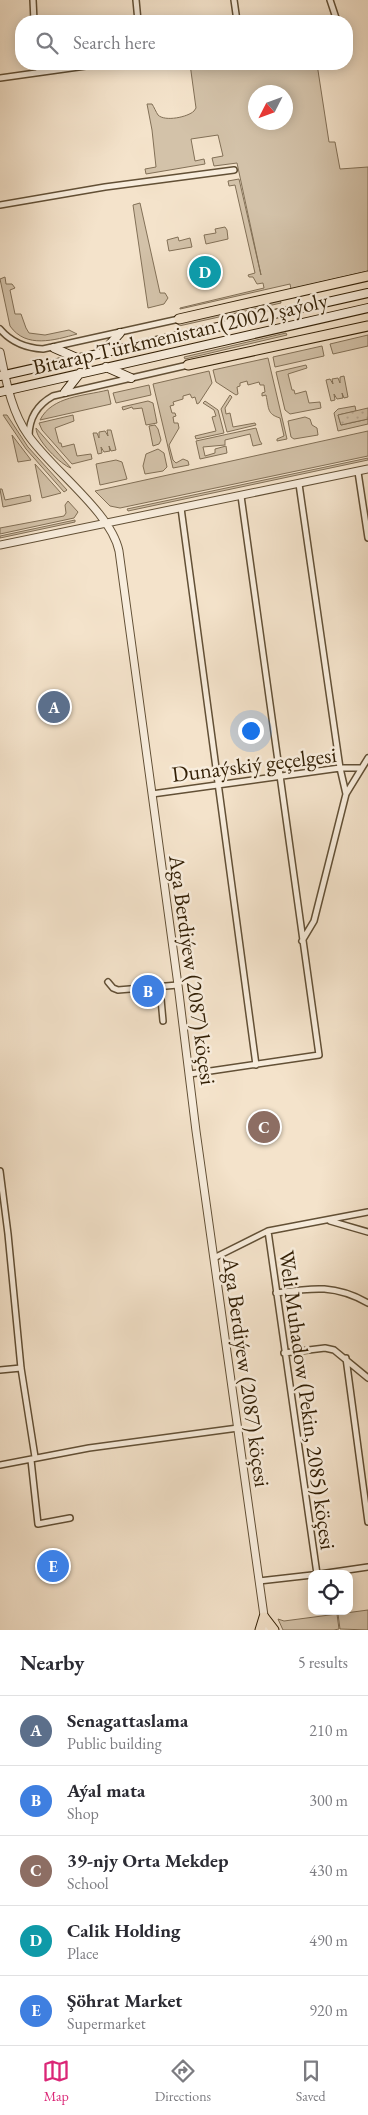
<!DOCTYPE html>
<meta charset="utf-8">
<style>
body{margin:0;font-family:"EB Garamond",serif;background:#f2f2f3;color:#2b2b33}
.controls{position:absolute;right:15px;bottom:15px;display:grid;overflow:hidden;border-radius:10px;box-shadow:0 2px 12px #0003}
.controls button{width:45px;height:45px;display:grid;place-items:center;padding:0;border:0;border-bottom:1px solid #e1e1e2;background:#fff;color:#2b2b33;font:25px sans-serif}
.compass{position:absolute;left:248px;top:85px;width:45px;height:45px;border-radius:50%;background:#fff;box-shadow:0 2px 12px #0003;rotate:228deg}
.you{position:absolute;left:250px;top:730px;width:18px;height:18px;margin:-12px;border:4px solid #fff;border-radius:50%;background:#1a73e8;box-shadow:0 0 0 8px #1a73e833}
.badge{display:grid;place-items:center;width:32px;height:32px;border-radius:50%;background:#db2777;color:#fff;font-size:16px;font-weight:700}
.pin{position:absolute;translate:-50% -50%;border:2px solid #fff;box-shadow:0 1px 5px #0006}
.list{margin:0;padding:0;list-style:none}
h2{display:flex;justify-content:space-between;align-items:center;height:65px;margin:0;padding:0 20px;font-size:21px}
h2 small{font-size:16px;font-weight:400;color:#7c7c81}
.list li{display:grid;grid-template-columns:32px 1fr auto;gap:15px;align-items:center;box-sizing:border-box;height:70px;padding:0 20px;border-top:1px solid #e1e1e2}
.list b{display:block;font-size:19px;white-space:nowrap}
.list p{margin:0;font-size:16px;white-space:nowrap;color:#7c7c81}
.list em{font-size:16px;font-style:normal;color:#7c7c81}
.icon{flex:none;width:28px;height:28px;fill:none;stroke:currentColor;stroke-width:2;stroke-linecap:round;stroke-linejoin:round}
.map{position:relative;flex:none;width:368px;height:1630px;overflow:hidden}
.search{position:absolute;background:#fff;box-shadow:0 2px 12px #0003;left:15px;right:15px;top:15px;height:55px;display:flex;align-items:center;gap:12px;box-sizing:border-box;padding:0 18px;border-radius:20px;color:#7c7c81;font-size:19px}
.sheet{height:415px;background:#fff}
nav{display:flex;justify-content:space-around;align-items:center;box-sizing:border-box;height:70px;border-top:1px solid #e1e1e2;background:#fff;font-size:14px;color:#7c7c81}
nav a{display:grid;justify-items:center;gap:2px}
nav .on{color:#db2777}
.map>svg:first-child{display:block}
.green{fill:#d3c2a9;stroke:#827057;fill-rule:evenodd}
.park{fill:url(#park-dots);stroke:#827057}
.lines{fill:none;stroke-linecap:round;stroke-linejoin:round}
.minor-casing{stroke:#625036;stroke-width:8}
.tertiary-casing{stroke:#625036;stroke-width:9}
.secondary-casing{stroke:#321f05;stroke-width:10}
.primary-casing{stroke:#321f05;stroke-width:11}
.trunk-casing{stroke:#321f05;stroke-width:11}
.minor{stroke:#f8eddd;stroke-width:5}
.tertiary{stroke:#f8eddd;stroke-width:7}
.secondary{stroke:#f8eddd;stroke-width:8}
.primary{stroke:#f4e3cb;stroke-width:9}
.trunk{stroke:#f4e3cb;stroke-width:9}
.labels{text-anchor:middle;stroke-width:5;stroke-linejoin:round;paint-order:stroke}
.street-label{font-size:22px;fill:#321f05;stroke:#f8eddd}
</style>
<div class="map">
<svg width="368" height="1630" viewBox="0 0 368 1630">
<defs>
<pattern id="park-dots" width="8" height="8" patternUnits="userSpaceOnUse" patternTransform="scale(1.25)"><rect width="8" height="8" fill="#d3c2a9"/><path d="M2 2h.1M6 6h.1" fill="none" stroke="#b6a690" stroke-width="1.8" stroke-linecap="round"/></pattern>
</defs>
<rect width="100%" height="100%" fill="#f4e3cb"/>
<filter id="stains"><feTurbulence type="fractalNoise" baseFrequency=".004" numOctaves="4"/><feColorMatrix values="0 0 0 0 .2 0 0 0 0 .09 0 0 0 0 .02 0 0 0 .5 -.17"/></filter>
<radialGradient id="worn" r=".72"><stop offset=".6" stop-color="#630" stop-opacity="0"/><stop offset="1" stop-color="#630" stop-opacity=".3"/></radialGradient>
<path class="green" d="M190,64H317L329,142H335L340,169L368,167V271L291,289L290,284L180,309V308L264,288L263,283L257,284L253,277H249L248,275L255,273L235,185L229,186L228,181L239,179L261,275L237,163L214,166L212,158L223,156L218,135L191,139L195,161L204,159L205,164L146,174L145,169L156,167L152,130L147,104H152C154,107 156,112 158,115C165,122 188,117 194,111L196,108ZM286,92V122H255V92Z
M140,203L160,293H165L168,298L164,304L148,308L133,205Z
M225,227L227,230L228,239L206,244L204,235L216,233L215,229Z
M178,237L179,241L190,238L192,247L169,251L167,240Z
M5,277L6,284H12L15,288L10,290L15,314H21L26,328L29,333L45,335L69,330L77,334C55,340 26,349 10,326L0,279Z
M280,299L281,303L179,326L178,322Z
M286,333L287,335L185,359L184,357Z
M368,335V346L333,354L330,344Z
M322,346L324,356L275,367L273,357Z
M268,358L287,439L277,441V439L284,436L280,418C267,414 269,409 266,395L262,396V393L265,392L264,385H260L259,382L248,385L247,381L240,383V386L237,387L238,394L236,395L216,382L213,370Z
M306,365L307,368L288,374L292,390H294L295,394L306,391L309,403L320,402L321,408L290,414L285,410L276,372Z
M209,371L212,383L199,403L197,404L195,397L192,398L190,394L183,396V399L173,402L174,405L170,406L172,413H175L176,416L173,417L174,423H178L179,428L169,445L173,460L176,463L183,459L188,461L189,465L173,468L153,384Z
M344,376L348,397L344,398L342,393L343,398L337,399L334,394L335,400L331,401L326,380L330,379L333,384L332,379L338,378L340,383V377Z
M149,385L151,395L116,403L113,393Z
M108,390L111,404L40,420C52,396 84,396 108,390Z
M230,395L232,397L225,408L226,414L230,413L233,427L255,423L256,425L227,432L221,409Z
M148,401L153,403L157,423L146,425L142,408L133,409L132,407L123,410L122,407Z
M205,401L218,410L224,433L196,439L195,436L216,431L212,417L216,416L214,410L203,403Z
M355,406L356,411L338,415L341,425L368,419V424L338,431L334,413L338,409Z
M3,415H7L28,447L67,490L64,492L26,449Z
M73,415L74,421L55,428L59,443H61L62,447L74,444L77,456L91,454L92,459L72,464L42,430L39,423Z
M305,417L310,419L312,425L317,428L318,435L294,439L291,437L288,421Z
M155,425L158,429L161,440L159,444L153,446L149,426Z
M36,428L71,468C61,465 36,440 36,428Z
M256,428L260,441L262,444L253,446L250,434L225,440V445L203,447L205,456L215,453V449L226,446L227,453L200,459L196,441Z
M107,430H111L116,450L111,451L109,446L110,451L104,452L101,447L102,453L98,454L93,433H97L99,438V432L105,431L108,436Z
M368,431V456L120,508L110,506L95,491Z
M12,435L31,460L18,462Z
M158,449L164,453L167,467L163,471L145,474L143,466L146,454Z
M368,458V460L128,511L127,509Z
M116,460L122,462L127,479L100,485L96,464Z
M35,464L61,493L42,498Z
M0,489H2L5,500L30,495L31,501L3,507Z
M68,501L78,512L74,518L0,534V528L64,516L66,513L65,505Z
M75,520V522L0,538V536Z
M368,1610V1630L340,1629L338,1614Z
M337,1614L339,1629L334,1630H283L278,1619L284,1621Z"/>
<path class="park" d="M368,408V419L341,425L338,415Z"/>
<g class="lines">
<g class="minor-casing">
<path id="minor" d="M33,0L34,21
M136,0L138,21
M234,0L237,21
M330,0L337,21
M38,64L39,72
M0,78L100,64
M0,205L105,187L234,170
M0,329C11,342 26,348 43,349L179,319
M29,436C29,418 37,405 53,396L188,365
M358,472L368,538
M299,484L340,768L346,794
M181,508L256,1065
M152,794L340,768H361
M302,941L314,921L346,794L368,758
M108,982L113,988L118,990L178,985
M160,988L163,1021
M190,1074L319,1055L241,496
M0,1171L8,1234L21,1368L35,1457
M330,1221L368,1232
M268,1231L317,1574
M214,1258L268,1231L368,1212
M276,1293C312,1288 334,1284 368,1303
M284,1353L325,1348L334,1350L368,1378
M346,1358L368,1522
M0,1370L21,1368
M31,1460L38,1524L70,1518
M0,1465L89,1448L238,1428
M320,1574L368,1567
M259,1581L312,1575"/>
</g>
<g class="tertiary-casing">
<path id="tertiary" d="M0,352C6,380 11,411 28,435C52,470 111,512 119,551L178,985L196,1131L266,1630
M0,545L368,469"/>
</g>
<g class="secondary-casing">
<path id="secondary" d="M54,348L77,358
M103,352L120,333
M106,367L131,378
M0,376L368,293
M0,392L368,308
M65,392L80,373"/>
</g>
<g class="primary-casing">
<path id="primary" d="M264,1617L274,1630
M260,1630L264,1617"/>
</g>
<g class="trunk-casing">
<path id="trunk" d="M179,319L368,276
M188,365L368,326"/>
</g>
<use href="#minor" class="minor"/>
<use href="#tertiary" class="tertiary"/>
<use href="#secondary" class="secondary"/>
<use href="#primary" class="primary"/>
<use href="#trunk" class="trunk"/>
</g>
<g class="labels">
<g class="street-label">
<text transform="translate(180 333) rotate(-13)" y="8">Bitarap Türkmenistan (2002) şaýoly</text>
<text transform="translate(254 764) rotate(-7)" y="8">Dunaýskiý geçelgesi</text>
<text transform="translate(193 970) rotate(82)" y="8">Aga Berdiýew (2087) köçesi</text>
<text transform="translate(247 1372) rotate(82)" y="8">Aga Berdiýew (2087) köçesi</text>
<text transform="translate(308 1400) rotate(82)" y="8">Weli Muhadow (Pekin, 2085) köçesi</text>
</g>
</g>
<rect width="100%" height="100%" filter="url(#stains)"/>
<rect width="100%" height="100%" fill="url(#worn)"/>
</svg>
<div class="controls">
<button><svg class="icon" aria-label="locate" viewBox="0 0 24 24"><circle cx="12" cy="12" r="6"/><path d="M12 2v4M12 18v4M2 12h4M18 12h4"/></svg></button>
</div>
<svg class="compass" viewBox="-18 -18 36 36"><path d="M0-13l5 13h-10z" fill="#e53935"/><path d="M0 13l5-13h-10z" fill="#7c7c81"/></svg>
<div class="you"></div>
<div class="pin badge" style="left:54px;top:707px;background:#5c6f8a">A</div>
<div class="pin badge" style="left:148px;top:991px;background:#3f7fe0">B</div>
<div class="pin badge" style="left:264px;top:1127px;background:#8d6e63">C</div>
<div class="pin badge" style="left:205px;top:272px;background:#0f9aa8">D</div>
<div class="pin badge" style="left:53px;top:1566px;background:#3f7fe0">E</div>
<div class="search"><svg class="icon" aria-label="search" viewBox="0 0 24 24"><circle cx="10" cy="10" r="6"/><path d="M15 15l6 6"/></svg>Search here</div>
</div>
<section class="sheet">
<h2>Nearby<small>5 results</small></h2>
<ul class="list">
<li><span class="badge" style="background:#5c6f8a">A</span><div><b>Senagattaslama</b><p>Public building</p></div><em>210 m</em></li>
<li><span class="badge" style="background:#3f7fe0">B</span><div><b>Aýal mata</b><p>Shop</p></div><em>300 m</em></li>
<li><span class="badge" style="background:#8d6e63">C</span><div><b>39-njy Orta Mekdep</b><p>School</p></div><em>430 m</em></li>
<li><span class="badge" style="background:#0f9aa8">D</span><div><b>Calik Holding</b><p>Place</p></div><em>490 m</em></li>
<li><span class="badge" style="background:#3f7fe0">E</span><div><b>Şöhrat Market</b><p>Supermarket</p></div><em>920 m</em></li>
</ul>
</section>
<nav>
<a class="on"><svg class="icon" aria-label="map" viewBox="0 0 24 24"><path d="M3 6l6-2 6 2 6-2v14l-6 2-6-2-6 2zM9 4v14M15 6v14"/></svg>Map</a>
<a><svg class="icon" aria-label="directions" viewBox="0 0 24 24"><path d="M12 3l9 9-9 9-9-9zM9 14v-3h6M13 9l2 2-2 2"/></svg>Directions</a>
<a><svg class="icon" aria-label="saved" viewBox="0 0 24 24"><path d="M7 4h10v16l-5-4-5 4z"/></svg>Saved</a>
</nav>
